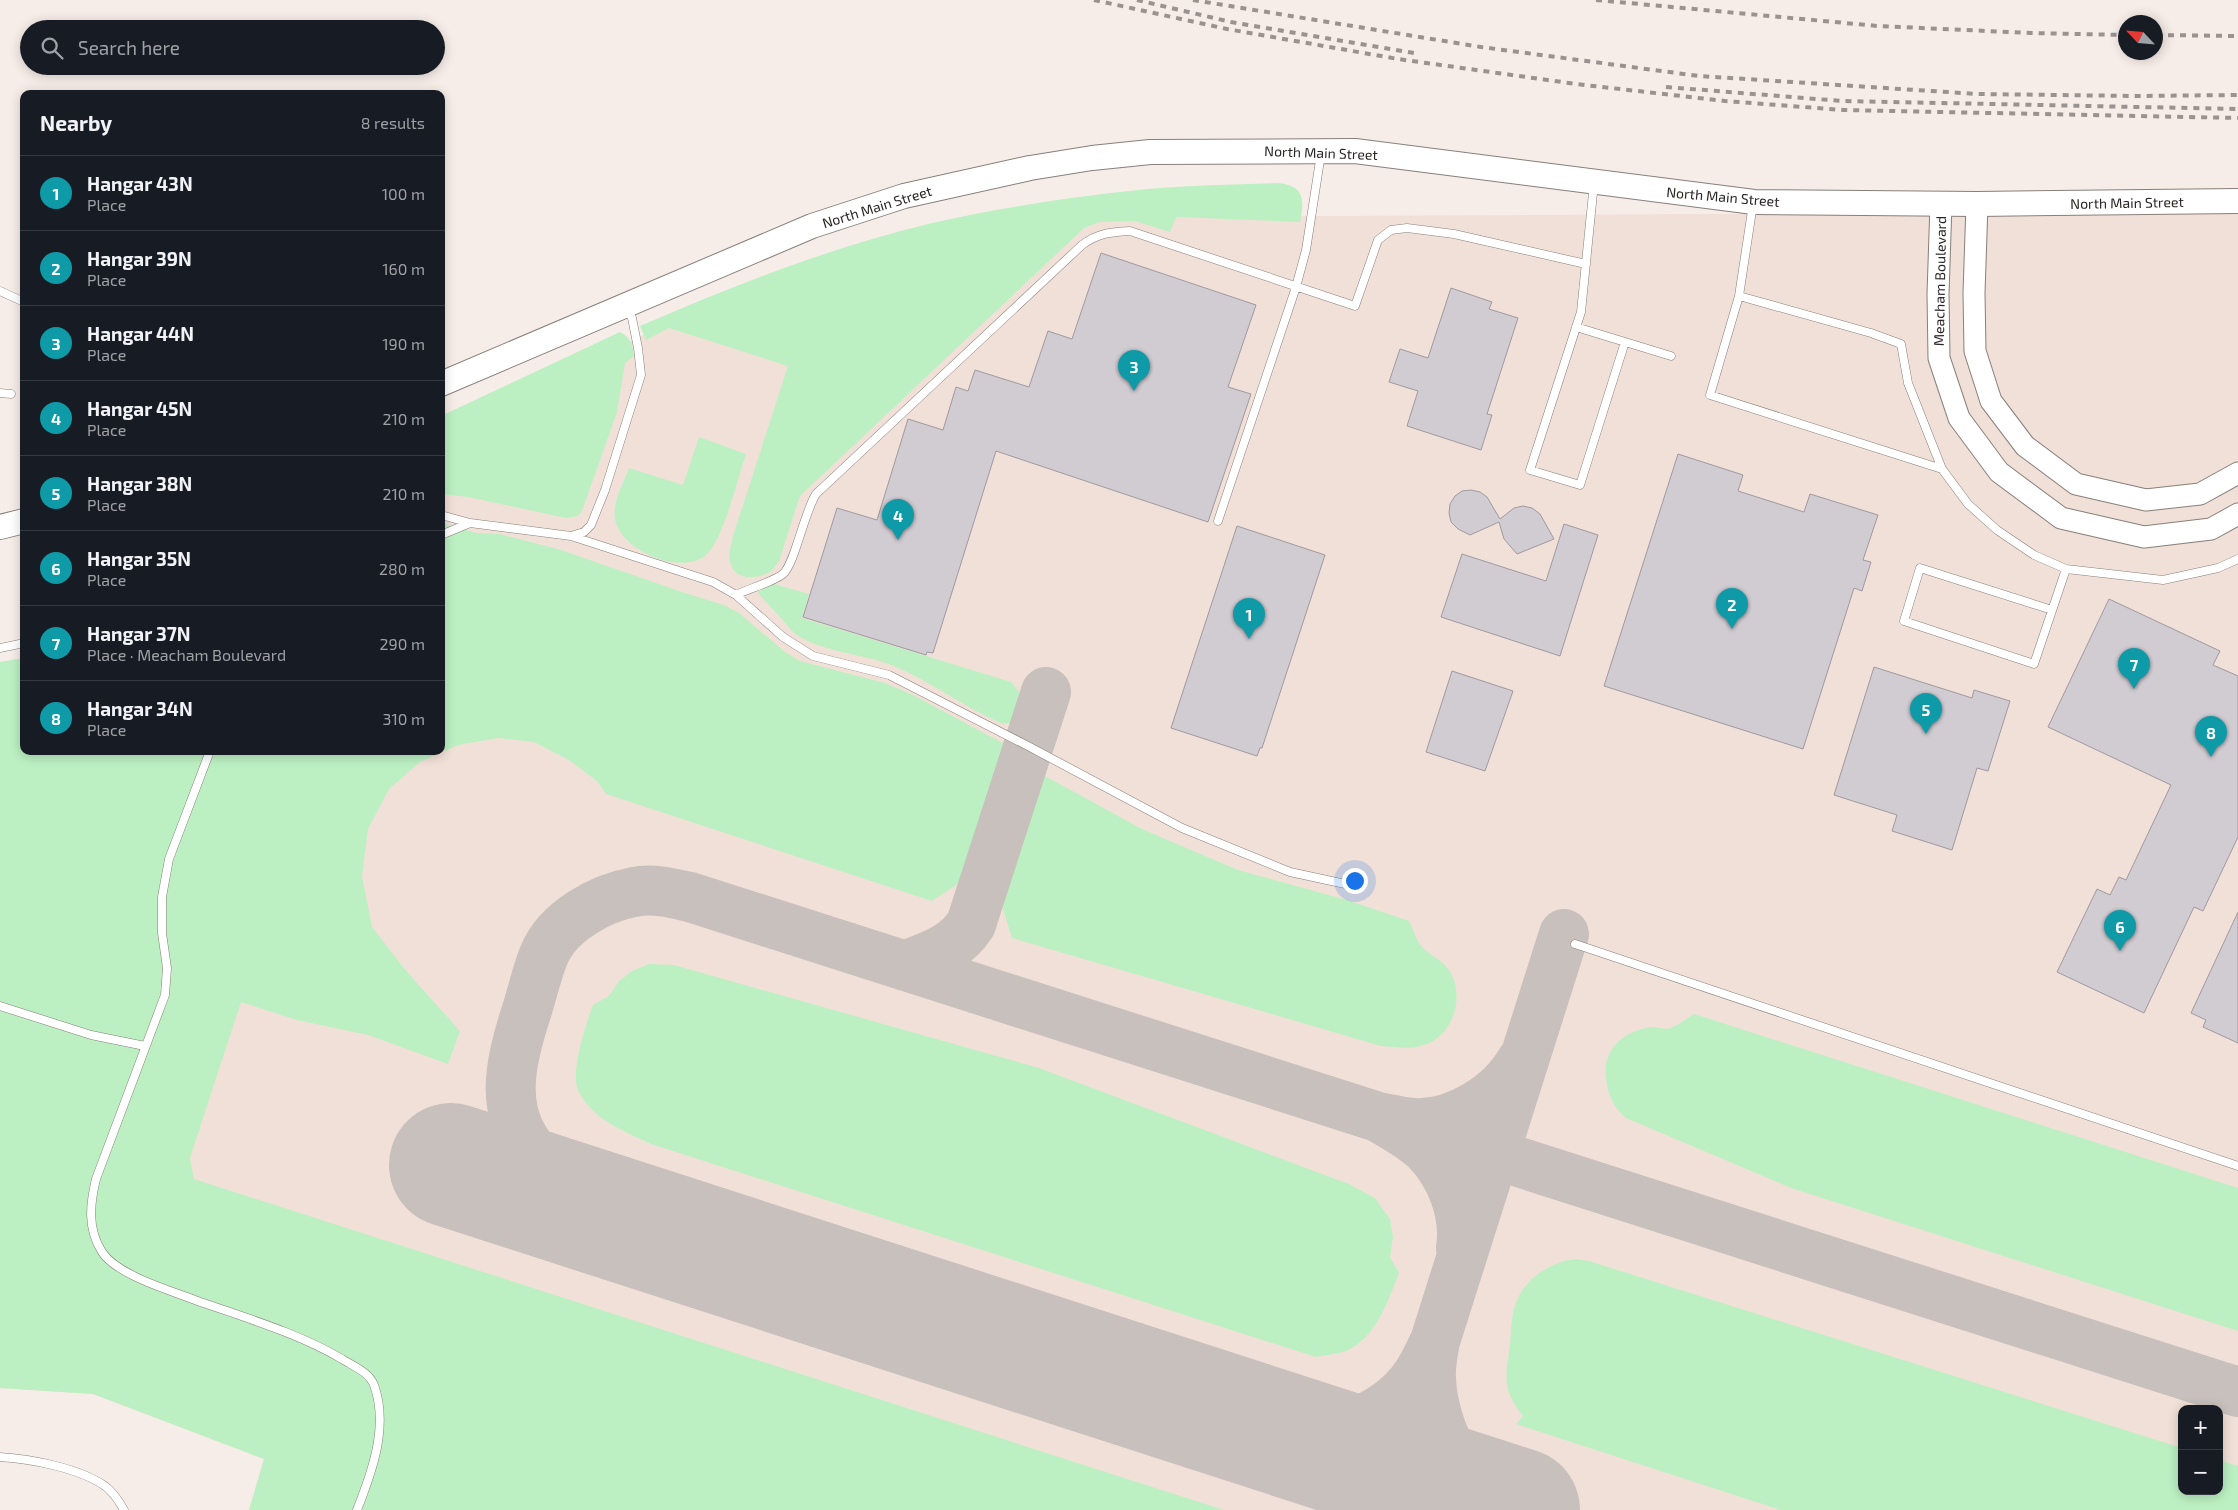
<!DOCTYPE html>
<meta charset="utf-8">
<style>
body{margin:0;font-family:"Exo 2",sans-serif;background:#242831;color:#f1f3f6}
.controls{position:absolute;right:15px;bottom:15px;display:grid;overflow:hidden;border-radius:10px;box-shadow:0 2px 12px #0003}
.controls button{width:45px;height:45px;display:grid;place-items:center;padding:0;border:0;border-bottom:1px solid #363941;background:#171b24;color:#f1f3f6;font:25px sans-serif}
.compass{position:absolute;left:2118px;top:15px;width:45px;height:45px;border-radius:50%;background:#171b24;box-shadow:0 2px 12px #0003;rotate:296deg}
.you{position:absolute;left:1354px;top:880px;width:18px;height:18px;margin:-12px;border:4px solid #fff;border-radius:50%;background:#1a73e8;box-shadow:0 0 0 8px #1a73e833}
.badge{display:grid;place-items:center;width:32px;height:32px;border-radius:50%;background:#db2777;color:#fff;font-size:16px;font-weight:700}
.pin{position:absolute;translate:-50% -41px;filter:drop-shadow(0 1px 2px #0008)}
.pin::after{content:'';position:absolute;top:26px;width:18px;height:15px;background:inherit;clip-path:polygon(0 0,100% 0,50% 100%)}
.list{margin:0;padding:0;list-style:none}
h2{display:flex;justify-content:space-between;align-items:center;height:65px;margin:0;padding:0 20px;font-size:21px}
h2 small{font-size:16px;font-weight:400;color:#9ea1a6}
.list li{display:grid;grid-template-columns:32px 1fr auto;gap:15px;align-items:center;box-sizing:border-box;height:75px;padding:0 20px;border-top:1px solid #363941}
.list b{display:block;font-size:19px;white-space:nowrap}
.list p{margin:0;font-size:16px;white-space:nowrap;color:#9ea1a6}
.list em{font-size:16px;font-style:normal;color:#9ea1a6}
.icon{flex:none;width:28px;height:28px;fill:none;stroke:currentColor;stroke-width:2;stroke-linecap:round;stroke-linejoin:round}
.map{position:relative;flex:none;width:2238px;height:1510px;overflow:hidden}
.search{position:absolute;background:#171b24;box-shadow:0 2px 12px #0003;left:20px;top:20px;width:425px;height:55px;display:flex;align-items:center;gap:12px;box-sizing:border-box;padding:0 18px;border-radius:28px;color:#9ea1a6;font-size:19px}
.panel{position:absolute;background:#171b24;box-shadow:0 2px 12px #0003;left:20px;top:90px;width:425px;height:665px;border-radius:10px}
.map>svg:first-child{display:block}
.built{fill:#f1e0d7;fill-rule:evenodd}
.green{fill:#bcf0c2}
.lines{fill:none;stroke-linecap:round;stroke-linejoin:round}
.taxiway{stroke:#c8c0bc;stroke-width:50}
.runway{stroke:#c8c0bc;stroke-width:124}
.building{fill:#d1cbd2;stroke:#9f99a0}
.lane-casing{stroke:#877f7a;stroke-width:9}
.secondary-casing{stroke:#877f7a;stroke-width:23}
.primary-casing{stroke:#877f7a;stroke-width:26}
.lane{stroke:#fff;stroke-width:8}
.secondary{stroke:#fff;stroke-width:21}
.primary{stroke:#fff;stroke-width:24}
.rail{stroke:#9a928f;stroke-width:4;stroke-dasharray:6 6;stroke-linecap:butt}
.labels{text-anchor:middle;stroke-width:4.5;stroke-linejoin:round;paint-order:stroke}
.street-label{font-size:14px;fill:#292524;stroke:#fff}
</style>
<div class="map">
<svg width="2238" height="1510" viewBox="0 0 2238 1510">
<rect width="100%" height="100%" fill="#f7ede8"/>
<path class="built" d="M2238,211V1510H249L264,1459L93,1394L0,1388V662L24,658V751H441V427L738,292L937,230L1154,217ZM2182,1409H2219V1491H2182Z"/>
<path class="green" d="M1277,183C1304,185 1305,199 1300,222L1176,217L1170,232L1135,221L1099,222L1084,228L800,496L779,561C776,565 773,570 768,573C756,579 736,580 731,565C727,555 732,542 734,533L788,366L669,328L646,340L640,326C734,285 832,247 932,223C1003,207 1076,196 1148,189C1191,185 1234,185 1277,183Z
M620,332C631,338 632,344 634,356L625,363L617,412L582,511L578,516L566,518L468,497L441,494V416Z
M699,437L746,454C737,480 725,534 708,553C685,578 620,551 615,519C612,503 623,484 629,468L683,485Z
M441,523L477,533L499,534L558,549L682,592L724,605L739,613L785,652L800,661L885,683L913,695L1012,748L971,875L932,901L606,794L597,781L569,760L534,742L498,738L458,745L420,762L389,789L368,829L362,876L372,927L407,972L460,1031L448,1064L368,1035L297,1020L241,1002L190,1158L194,1179L1224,1510H249L264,1459L93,1394L0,1388V662L24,658V751H441Z
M768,584H774L809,594L802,618L1011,682C1022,695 1030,705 1019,721L1003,724C965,708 932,682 894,666C862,653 824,653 795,634L758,593L759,589Z
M1034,770L1142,829L1238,870L1347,900L1409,921C1413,929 1416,939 1421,946C1431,957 1445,960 1452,975C1464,1001 1452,1036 1424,1045C1410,1050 1396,1047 1381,1046L1012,938L997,890Z
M649,964L674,965L1039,1068L1349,1184L1375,1198L1390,1219L1393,1237L1390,1257L1399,1273C1388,1301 1376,1338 1346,1351C1337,1354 1325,1355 1316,1357L651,1144C624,1131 591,1119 578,1090C570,1073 586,1023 593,1005L609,996L619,981L632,971Z
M1694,1014L2238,1188V1331L1791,1188L1626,1118C1613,1107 1608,1095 1606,1078C1602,1049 1625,1030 1652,1027C1658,1027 1665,1030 1671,1028C1679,1025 1687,1018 1694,1014Z
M1576,1259L1589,1261L2182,1448V1491H2219V1460L2238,1466V1510H1781L1528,1428L1516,1424L1523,1416C1501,1389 1506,1376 1510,1344C1511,1333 1511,1320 1514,1309C1521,1281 1548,1262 1576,1259Z"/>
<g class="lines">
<path class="taxiway" d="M905,966C931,955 955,949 971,924L1046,692
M643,1227C599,1202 539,1177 518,1127C503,1092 514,1051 525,1016C532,996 536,974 544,955C558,921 601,898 634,892C653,888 672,893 690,897L2238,1392
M1461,1248C1466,1213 1451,1174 1426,1149C1412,1136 1394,1126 1378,1117C1389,1119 1401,1122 1412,1123C1455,1126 1502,1096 1522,1060
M1254,1424C1262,1428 1270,1433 1279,1435C1318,1442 1378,1419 1405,1390C1419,1376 1427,1358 1435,1341
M1515,1510C1464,1496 1433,1428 1431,1379C1430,1366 1433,1353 1435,1341L1564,934"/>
<path class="runway" d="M451,1165L1518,1510"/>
</g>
<path class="building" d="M1101,253L1256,305L1228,387L1251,394L1208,522L996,451L933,653L927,652L926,655L803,617L837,508L877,520L908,419L943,430L956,387L968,391L975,370L1029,387L1048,331L1072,339Z
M1451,288L1492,302L1489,309L1518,318L1487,414L1492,415L1481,450L1407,426L1418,391L1389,382L1400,349L1428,358Z
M1678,454L1743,475L1738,491L1804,512L1810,494L1878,515L1863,560L1871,562L1862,591L1854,588L1803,749L1604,686Z
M1471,490L1480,492L1487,497L1500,519L1514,508L1523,506L1532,508L1540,514L1554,539L1517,554L1504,539L1499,522L1470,535L1458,529L1451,522L1449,513L1450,504L1455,496L1462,491Z
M1564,524L1598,535L1560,656L1441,617L1462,554L1546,581Z
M1237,526L1325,555L1262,748H1260L1257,756L1171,728Z
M2109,599L2220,651L2213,665L2238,676V837L2203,911L2194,907L2144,1013L2057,972L2097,889L2110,895L2119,877L2126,880L2171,785L2048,727Z
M1874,667L1972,698L1974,690L2010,701L1988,771L1977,768L1952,850L1892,831L1897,815L1834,795Z
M1452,671L1513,691L1485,771L1426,752Z
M2238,912V1043L2203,1027L2206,1020L2191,1013Z"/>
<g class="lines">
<g class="lane-casing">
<path id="lane" d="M1594,183L1581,312L1530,470L1580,485L1625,342
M0,291L24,302
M1739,296L1753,204
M1576,327L1671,356
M0,393L11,394
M1942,469L1710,395L1739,296L1871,333L1901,344L1908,383L1942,469L1968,504L1997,530L2034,555L2066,569L2163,580L2218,568L2238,559
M441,515L470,523
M1218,521L1296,287L1306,250L1321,154
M441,535L470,523L571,536L584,532L591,525L605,490L641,375L638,348L632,318L627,309
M571,536L713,582L736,595L783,637L813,656L889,675L1028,746L1182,828L1290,872L1359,887
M736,595C748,589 775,581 783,574C795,563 804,513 816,494L1082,245C1098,233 1111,232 1130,231L1355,306L1378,240L1391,230L1407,228L1454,234L1586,264
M2052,610L1920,568L1904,621L2034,664L2066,569
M0,648L24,643
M210,751L169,859L162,897V933L167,968L165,995L96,1179C90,1204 87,1228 102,1252C117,1275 169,1290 195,1300C243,1317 298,1333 342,1359C353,1366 369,1372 374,1385C389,1426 372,1472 357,1510
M1575,944L2238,1166
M0,1006L91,1035L145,1046
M0,1457C31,1459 79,1468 105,1486C113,1492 119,1501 124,1510"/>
</g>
<g class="secondary-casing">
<path id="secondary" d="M1941,204L1938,294L1939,358L1959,418L1999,472L2061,518L2144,537L2211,529L2238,514
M1977,204L1974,293L1975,351L1991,401L2025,446L2076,484L2146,500L2200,494L2238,473"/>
</g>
<g class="primary-casing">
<path id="primary" d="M441,384L812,226L904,196L1030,168L1092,158L1150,152L1355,151L1754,202L1977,204L2238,201
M0,527L24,521"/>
</g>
<use href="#lane" class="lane"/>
<use href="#secondary" class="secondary"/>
<use href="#primary" class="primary"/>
<path class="rail" d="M1094,0L1227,29L1398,59L1576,84L1725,101L1843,110L2238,118
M1137,0L1231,22L1414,53
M1193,0L1481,47L1699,76L1978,94L2135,96L2238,95
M1596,0L1878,26L2031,33L2126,35
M2156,35L2238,36
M1666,87L1842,101L2238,109"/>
</g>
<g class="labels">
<g class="street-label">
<text transform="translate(1321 153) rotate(2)" y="5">North Main Street</text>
<text transform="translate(1723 197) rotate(5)" y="5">North Main Street</text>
<text transform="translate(2127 203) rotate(-1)" y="5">North Main Street</text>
<text transform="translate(877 207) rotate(-17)" y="5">North Main Street</text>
<text transform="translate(1940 281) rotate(-89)" y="5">Meacham Boulevard</text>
</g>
</g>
</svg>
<div class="controls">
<button>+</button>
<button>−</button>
</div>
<svg class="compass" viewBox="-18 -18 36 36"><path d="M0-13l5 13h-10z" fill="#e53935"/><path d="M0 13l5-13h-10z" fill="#9ea1a6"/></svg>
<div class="you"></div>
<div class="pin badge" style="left:1249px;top:639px;background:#0f9aa8">1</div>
<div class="pin badge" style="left:1732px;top:629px;background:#0f9aa8">2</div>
<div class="pin badge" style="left:1134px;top:391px;background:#0f9aa8">3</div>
<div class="pin badge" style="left:898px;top:540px;background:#0f9aa8">4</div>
<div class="pin badge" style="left:1926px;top:734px;background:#0f9aa8">5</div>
<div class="pin badge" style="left:2120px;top:951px;background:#0f9aa8">6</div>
<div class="pin badge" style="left:2134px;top:689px;background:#0f9aa8">7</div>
<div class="pin badge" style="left:2211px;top:757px;background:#0f9aa8">8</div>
<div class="search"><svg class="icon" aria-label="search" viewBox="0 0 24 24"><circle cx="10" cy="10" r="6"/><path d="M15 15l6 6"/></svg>Search here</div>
<section class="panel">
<h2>Nearby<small>8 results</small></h2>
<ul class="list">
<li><span class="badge" style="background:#0f9aa8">1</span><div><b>Hangar 43N</b><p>Place</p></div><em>100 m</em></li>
<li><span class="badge" style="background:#0f9aa8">2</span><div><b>Hangar 39N</b><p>Place</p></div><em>160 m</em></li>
<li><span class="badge" style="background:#0f9aa8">3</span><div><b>Hangar 44N</b><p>Place</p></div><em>190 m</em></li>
<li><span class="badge" style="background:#0f9aa8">4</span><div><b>Hangar 45N</b><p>Place</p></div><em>210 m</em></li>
<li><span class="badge" style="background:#0f9aa8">5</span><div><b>Hangar 38N</b><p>Place</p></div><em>210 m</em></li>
<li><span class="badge" style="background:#0f9aa8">6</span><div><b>Hangar 35N</b><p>Place</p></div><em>280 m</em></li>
<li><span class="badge" style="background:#0f9aa8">7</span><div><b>Hangar 37N</b><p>Place · Meacham Boulevard</p></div><em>290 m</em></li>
<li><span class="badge" style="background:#0f9aa8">8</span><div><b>Hangar 34N</b><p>Place</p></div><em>310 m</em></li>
</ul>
</section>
</div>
